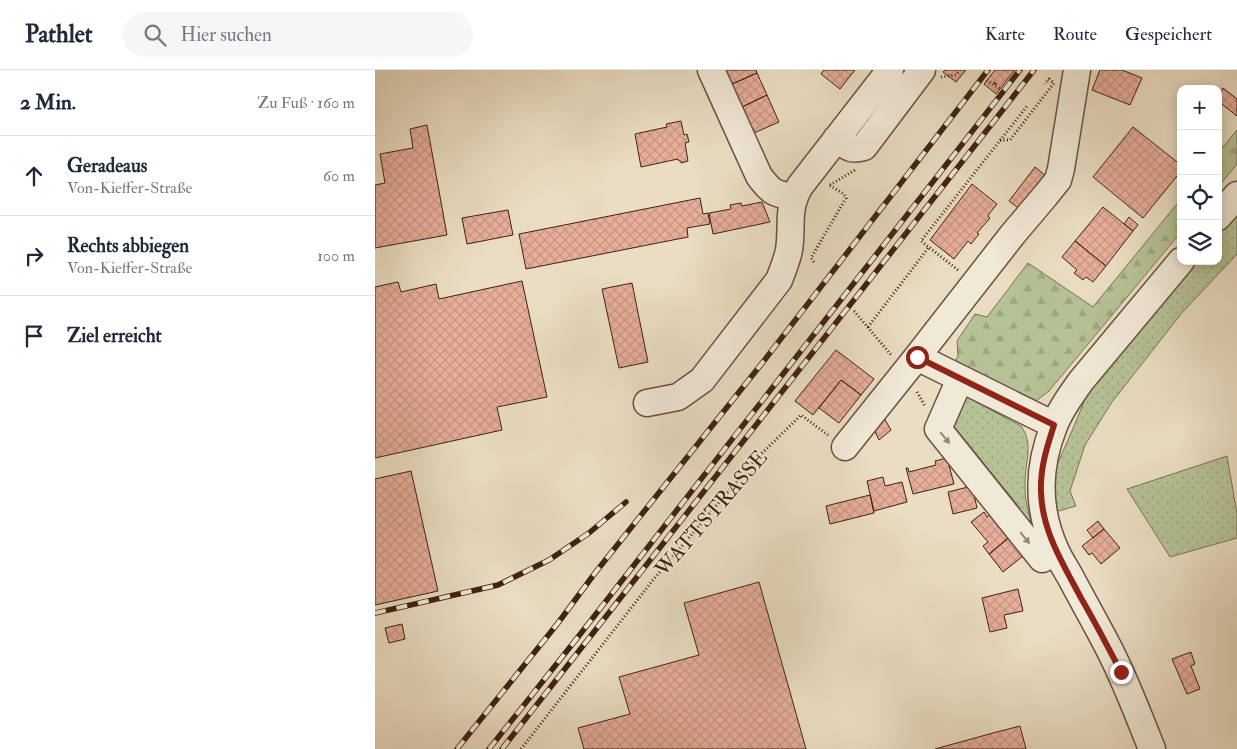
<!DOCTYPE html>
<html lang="de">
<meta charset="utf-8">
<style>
body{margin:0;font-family:"IM FELL Double Pica",serif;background:#f6f6f7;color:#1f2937}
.controls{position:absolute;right:15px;top:15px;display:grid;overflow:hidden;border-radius:10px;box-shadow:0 2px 12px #0003}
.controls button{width:45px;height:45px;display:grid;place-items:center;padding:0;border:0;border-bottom:1px solid #e0e1e3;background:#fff;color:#1f2937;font:25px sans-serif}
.stop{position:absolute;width:15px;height:15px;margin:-11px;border:4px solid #8f2418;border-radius:50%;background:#fff}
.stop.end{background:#8f2418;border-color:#fff;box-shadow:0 1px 5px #0008}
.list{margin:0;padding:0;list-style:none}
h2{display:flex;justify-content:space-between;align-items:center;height:65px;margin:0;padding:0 20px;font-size:21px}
h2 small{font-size:16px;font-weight:400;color:#747a83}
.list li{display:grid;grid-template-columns:32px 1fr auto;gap:15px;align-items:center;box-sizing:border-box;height:80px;padding:0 20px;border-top:1px solid #e0e1e3}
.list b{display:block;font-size:19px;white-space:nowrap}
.list p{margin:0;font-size:16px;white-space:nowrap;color:#747a83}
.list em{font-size:16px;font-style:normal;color:#747a83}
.icon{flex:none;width:28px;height:28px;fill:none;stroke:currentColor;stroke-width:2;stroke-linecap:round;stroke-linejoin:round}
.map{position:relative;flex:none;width:862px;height:679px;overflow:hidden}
header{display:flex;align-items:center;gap:30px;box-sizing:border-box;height:70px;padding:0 25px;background:#fff;border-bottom:1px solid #e0e1e3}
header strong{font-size:24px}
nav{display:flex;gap:28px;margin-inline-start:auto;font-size:18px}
.search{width:350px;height:45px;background:#f6f6f7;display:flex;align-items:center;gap:12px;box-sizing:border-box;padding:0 18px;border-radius:28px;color:#747a83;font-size:19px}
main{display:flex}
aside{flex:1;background:#fff}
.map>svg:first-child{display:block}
.green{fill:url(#green-dots);stroke:#7a7253}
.forest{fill:url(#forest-firs);stroke:#7a7253}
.building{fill:url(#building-cross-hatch);stroke:#3f2211}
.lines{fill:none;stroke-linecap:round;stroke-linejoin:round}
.minor-casing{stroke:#6a513e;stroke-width:29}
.path{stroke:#3f2211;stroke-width:3;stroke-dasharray:1 2.5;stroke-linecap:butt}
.minor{stroke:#f1e9d8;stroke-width:26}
.rail-casing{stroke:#3f2211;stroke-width:5.5}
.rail{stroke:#f1e9d8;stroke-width:4;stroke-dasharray:11;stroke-linecap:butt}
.oneway{fill:#988674}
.route{stroke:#8f2418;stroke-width:6}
.labels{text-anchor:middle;stroke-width:4;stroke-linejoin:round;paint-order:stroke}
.street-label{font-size:21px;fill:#3f2211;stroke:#f1e9d8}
</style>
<header>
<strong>Pathlet</strong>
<div class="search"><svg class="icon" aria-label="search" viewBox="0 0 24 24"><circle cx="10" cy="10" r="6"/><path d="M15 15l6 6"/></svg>Hier suchen</div>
<nav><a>Karte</a><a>Route</a><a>Gespeichert</a></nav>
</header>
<main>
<aside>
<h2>2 Min.<small>Zu Fuß · 160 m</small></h2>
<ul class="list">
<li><svg class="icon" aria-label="ahead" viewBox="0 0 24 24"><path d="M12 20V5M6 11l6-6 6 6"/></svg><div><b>Geradeaus</b><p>Von-Kieffer-Straße</p></div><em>60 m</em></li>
<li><svg class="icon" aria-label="right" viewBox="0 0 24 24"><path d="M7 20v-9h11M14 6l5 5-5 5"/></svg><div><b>Rechts abbiegen</b><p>Von-Kieffer-Straße</p></div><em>100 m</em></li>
<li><svg class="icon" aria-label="arrive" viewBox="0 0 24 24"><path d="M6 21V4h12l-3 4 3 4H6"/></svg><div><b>Ziel erreicht</b></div></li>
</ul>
</aside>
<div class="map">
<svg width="862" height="679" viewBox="0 0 862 679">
<defs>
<pattern id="green-dots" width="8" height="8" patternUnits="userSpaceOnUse" patternTransform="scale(1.25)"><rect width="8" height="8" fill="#b5c295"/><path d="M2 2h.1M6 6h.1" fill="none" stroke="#9da67f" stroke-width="1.8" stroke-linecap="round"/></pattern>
<pattern id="forest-firs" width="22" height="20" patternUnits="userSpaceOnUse" patternTransform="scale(1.25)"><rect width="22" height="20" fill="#b5c295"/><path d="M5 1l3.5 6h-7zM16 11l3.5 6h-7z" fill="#9da67f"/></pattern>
<pattern id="building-cross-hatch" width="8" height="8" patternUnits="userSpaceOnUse" patternTransform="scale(1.25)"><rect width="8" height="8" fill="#e7ae9a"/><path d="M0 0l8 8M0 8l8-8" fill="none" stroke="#c79584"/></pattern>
</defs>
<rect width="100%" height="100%" fill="#eaddc3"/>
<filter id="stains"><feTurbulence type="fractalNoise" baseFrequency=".004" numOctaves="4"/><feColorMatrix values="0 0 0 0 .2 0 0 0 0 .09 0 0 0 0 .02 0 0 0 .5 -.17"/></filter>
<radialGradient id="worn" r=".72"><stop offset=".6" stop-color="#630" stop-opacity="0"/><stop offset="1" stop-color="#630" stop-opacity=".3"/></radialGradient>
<path class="green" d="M862,143V184L806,244L737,332L710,375L695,421L701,436L684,441L676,434L681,397L697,361L713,322L823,191H843V166Z
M590,326L646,356C659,374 650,392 650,413C649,432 656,450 660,467L634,447L645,438L574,350Z
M852,386L862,443V468L795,487L752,419Z"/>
<path class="forest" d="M862,60V94L843,117V83Z
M806,129V162L674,321L653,337L576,298L583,286L582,271L600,244L612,247L653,193L718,237Z"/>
<path class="building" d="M350,0H381L382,3L357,14Z
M449,0H480L465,19L446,4Z
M570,0H591L581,12L568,2Z
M620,0H640L621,24L609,14Z
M725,0H747L767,8L755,35L717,20Z
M382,3L392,25L367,37L357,14Z
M848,18L862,29V46L843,31V25Z
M392,25L404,52L379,63L367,37Z
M306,51L309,65L312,64L314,72L310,73L313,91L306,93V91H304L303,89L266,97L260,64L292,57L291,54Z
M52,55L72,165L0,178V115L10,113L5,84L38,78L35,59Z
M758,57L806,95V101L768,148L718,107Z
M660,97L671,106L646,140L634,131Z
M597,114L622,134L614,144L613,146L615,148L602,163L604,164L596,174L593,171L579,189L555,170Z
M325,128L328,144L333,143L335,154L312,158L313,167L151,199L144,164Z
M387,132L395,152L338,164L334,143L356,139L355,135L366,133L367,136Z
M728,137L758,161L731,196L700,171Z
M133,140L138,165L92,174L87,148Z
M754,147L763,155L758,161L749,154Z
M700,171L731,196L718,212L711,207L708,210L699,203L702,200L687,187Z
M147,211L172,327L122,337L127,360L0,388V217L23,212L26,222L61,214L64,229Z
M257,213L273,292L244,298L227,219Z
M461,280L499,309L486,325L466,310L438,345L420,331Z
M466,310L486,325L464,353L444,338Z
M506,343L516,360L504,370L497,355Z
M572,388L579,414L538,424L531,398H533L534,402L561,395L560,391Z
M36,401L63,521L0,535V409Z
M508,407L510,416L527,412L532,432L499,441L492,411Z
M597,416L602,438L578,444L573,422Z
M495,425L499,443L455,454L451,436Z
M621,439L640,463L614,484L608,476L613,472L596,452L609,442L612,447Z
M723,451L729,459L718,468L712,460Z
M729,459L745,478L726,494L717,483L714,485L707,476Z
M633,468L648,486L628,502L614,484Z
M384,512L431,679H209L203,658L255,644L244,607L324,585L309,533Z
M643,519L648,541L629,545L632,558L615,562L607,528Z
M27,554L30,569L14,573L10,558Z
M816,582L820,594L816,596L825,619L812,624L797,589Z
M645,656L651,679H560L618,663Z"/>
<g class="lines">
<g class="minor-casing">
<path id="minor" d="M336,0L384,106C396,122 399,124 419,127
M461,69C473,77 475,81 489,77L547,0
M843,147L862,125
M542,287L679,355
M585,309L563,359L667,489L681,482
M272,333L303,327L327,310L404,210C408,200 412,190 414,180C418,154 411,141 425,116L515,0
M470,377L542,287L638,164L671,125L683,110L686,99L702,0
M777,679C762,642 749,606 730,571C719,550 707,529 696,508C691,499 685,490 681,481C662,440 662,398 679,356C685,340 696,325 706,311L806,191"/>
</g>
<path class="path" d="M566,7L581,5L585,0
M612,10L619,15L621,12L619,15L625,19
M625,70H635L679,13L674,9L670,14
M455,115L480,100
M439,192L436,188L471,128L469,124L454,115
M583,200L546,171L653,35
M479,241L517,286
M493,257L554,177
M542,322L550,336
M146,679L278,510L380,390L426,345L453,365"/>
<use href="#minor" class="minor"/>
<g class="rail-casing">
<path id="rail" d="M0,543L123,515L174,490L214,463L251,432
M82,679L183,553L220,503L388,292L613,0
M114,679L203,567L645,0
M127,679L211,572L659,0"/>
</g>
<use href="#rail" class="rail"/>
</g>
<defs><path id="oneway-solid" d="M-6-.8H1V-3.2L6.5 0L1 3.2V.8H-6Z" transform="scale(1.25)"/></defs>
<g class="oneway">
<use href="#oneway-solid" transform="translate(570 368) rotate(51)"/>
<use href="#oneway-solid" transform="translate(650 468) rotate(51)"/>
</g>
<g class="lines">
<path class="route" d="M542,287L679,355C672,377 665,398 666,422C667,461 688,494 706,528C720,552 733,577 746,602"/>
</g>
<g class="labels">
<g class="street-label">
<text transform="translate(336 443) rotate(-49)" y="7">WATTSTRASSE</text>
</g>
</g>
<rect width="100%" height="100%" filter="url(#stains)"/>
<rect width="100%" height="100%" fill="url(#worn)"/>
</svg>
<div class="controls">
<button>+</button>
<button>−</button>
<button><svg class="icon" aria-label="locate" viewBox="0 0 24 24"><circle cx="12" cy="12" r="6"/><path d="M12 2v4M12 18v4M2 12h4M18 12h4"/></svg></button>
<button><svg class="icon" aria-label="layers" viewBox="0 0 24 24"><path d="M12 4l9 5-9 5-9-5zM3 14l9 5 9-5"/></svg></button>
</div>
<div class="stop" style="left:542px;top:287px"></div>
<div class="stop end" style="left:746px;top:602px"></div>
</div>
</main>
